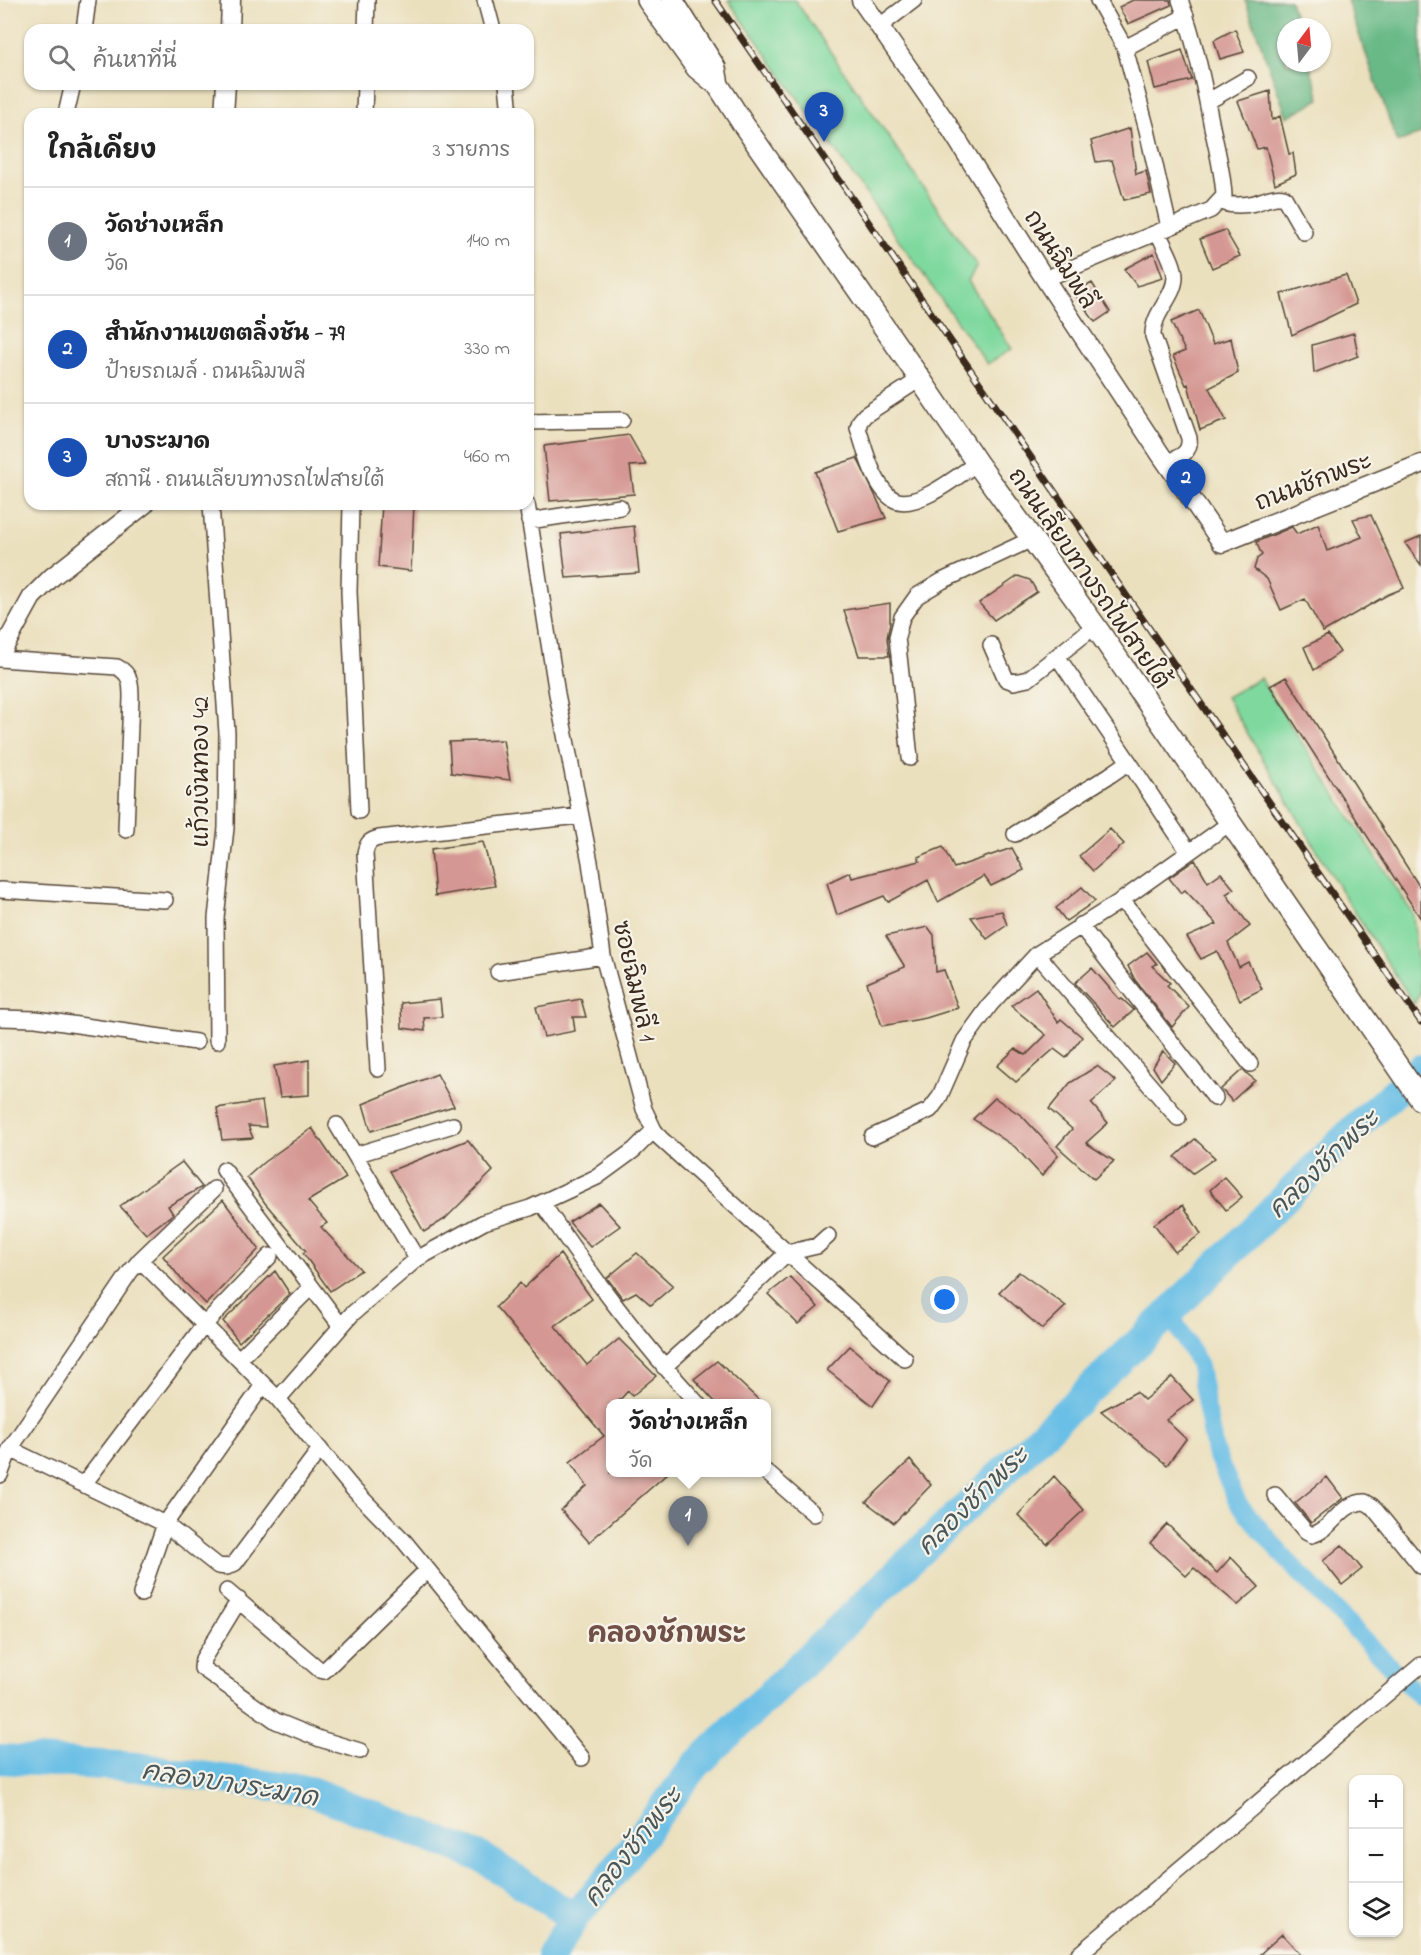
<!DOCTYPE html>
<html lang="th">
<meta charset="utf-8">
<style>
body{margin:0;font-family:"Indie Flower","Playpen Sans Thai",sans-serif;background:#f2f2f2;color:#222}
.controls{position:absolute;right:18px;bottom:18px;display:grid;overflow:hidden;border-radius:12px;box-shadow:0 2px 4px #0004}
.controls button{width:54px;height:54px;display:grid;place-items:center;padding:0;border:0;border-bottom:2px solid #e0e0e0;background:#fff;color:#222;font:30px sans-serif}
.compass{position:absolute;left:1277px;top:18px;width:54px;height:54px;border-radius:50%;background:#fff;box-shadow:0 2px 4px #0004;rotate:16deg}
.you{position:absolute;left:945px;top:1300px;width:21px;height:21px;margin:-15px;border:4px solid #fff;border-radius:50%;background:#1a73e8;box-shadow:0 0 0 9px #1a73e833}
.badge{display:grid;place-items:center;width:39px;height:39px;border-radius:50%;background:#111827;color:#fff;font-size:20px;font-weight:700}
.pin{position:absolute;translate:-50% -50px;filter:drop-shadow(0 2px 3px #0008)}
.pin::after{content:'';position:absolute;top:32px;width:21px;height:18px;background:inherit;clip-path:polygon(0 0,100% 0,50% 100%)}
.popup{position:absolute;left:606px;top:1399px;width:165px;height:78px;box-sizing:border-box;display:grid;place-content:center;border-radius:12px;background:#fff;filter:drop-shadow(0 2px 4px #0005);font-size:20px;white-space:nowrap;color:#767676}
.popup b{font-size:22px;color:#222}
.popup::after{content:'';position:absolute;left:50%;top:100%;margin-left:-12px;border:12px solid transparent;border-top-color:#fff}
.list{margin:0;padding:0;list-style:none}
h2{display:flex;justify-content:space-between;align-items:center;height:78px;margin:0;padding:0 24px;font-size:26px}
h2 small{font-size:20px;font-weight:400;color:#767676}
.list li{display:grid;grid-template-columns:39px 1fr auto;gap:18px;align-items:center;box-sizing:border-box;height:108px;padding:0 24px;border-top:2px solid #e0e0e0}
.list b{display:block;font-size:22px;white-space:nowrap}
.list p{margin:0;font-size:20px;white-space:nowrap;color:#767676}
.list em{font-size:20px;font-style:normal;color:#767676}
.icon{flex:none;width:33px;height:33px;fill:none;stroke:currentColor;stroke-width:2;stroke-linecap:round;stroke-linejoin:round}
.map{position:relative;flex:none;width:1421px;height:1955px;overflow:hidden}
.search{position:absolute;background:#fff;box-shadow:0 2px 4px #0004;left:24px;top:24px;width:510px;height:66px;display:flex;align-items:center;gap:15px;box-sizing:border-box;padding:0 21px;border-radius:18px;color:#767676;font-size:22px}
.panel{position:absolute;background:#fff;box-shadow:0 2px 4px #0004;left:24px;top:108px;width:510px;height:402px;border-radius:18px}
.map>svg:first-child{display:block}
.green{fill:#7fd99f;stroke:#5d825e;stroke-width:1.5}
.forest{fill:#67b986;stroke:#517252;stroke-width:1.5}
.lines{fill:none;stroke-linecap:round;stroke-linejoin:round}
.canal{stroke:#6abfe6;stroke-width:18}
.river{stroke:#6abfe6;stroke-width:30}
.building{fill:#d59793}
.minor-casing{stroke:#554536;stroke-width:18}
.tertiary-casing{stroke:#554536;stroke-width:21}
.secondary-casing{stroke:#554536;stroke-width:24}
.minor{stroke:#fff;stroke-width:15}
.tertiary{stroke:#fff;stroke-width:18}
.secondary{stroke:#fff;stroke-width:21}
.rail-casing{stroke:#3b2a1e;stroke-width:7}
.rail{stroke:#f7f3e8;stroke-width:4.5;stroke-dasharray:14;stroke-linecap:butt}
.labels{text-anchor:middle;stroke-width:4.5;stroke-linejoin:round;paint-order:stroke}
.street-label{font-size:24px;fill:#3b2a1e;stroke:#f7f3e8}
.water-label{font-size:26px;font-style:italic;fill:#49575a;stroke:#f7f3e8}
.quarter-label{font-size:27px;font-weight:bold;fill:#715047;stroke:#f7f3e8}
</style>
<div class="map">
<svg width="1421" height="1955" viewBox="0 0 1421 1955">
<rect width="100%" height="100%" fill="#f7f3e8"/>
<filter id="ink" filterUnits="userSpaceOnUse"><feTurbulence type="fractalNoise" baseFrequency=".0167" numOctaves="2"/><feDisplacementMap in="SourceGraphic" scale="12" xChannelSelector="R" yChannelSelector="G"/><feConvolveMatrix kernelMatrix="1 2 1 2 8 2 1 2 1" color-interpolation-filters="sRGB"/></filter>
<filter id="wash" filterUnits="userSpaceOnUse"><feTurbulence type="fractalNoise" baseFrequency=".008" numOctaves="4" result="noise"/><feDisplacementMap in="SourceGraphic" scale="24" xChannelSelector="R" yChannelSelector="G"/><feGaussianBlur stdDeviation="1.35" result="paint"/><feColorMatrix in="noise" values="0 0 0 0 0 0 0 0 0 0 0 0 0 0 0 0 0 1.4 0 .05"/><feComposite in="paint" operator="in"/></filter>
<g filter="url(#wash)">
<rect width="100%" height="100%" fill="#ebe0be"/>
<path class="green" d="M728,0H795L977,266L968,281L1012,349L987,364Z
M1260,678L1413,914L1420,993L1414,1004L1340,889L1226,697Z"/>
<path class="forest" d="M1245,0H1290L1298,27H1286V63H1309L1320,99L1287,117Z
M1347,0H1421V134L1397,142Z"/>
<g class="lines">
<path class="canal" d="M1169,1312L1198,1362L1215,1452L1238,1503L1283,1556L1421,1698"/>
<path class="river" d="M0,1759L137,1767L310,1791L483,1858L574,1918
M551,1955L574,1918L613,1873L696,1765L1162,1320L1360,1123L1421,1069"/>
</g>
<g id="blocks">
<path class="building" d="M1133,0H1170L1171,5L1128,24L1119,7Z
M1235,29L1244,52L1220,59L1214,40Z
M1182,50L1192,80L1155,89L1148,62Z
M1270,91L1272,120L1280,116L1289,154L1293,153L1296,174L1275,184L1266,147L1257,149L1238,101Z
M1130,128L1136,174L1146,171L1151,194L1124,200L1112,160L1096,162L1091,141Z
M1225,230L1240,256L1212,268L1200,239Z
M1154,253L1163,278L1137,286L1124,269Z
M1346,275L1356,304L1292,335L1281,294Z
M1092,283L1110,312L1095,322L1074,293Z
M1199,310L1213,344L1231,338L1238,373L1209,388L1226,420L1200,430L1188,384L1186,385L1173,356L1185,351L1171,322Z
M1354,333L1358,356L1314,373L1312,345Z
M629,435L646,465L630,466L634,494L550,501L544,446Z
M857,458L886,518L838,531L815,472Z
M382,504H414L411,571L378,567Z
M1371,515L1404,588L1387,595L1323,632L1305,599L1281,610L1267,579L1254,569L1257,559L1262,555L1256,542L1292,527L1297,534L1318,524L1327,551L1362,537L1353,519Z
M634,526L639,573L566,578L561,534Z
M1421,536V565L1405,543Z
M1018,576L1030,580L1037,592L994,620L979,603Z
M890,603V623L887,638L889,656H859L844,610Z
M1328,635L1340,652L1314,670L1304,647Z
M1286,677L1421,889V919L1270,686Z
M503,740L510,780L451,773L449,742Z
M1110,829L1124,844L1093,871L1079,856Z
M483,842L495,886L435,896L431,849Z
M943,847L954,868L1012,848L1024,870L991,886L984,876L938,902L928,880L888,902L884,896L837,915L827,883L850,872L852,878L920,861L918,857Z
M1195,860L1208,882L1221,873L1234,889L1226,894L1250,926L1228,943L1239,967L1248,962L1262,989L1240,1000L1217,951L1201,959L1187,937L1217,924L1185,890L1181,893L1169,878Z
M1082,887L1095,901L1066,921L1056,908Z
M1002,911L1007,925L987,939L971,917Z
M928,927L934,935L936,972L944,970L958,1008L926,1018L882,1026L867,983L905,967L886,936Z
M1147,952L1157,964L1152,966L1170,983L1167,985L1189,1007L1172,1027L1135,980L1128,966Z
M1092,968L1120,1000L1122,999L1134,1010L1115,1027L1075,983Z
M1036,988L1058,1022L1061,1019L1082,1037L1066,1058L1054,1049L1016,1082L997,1066L1015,1049L1026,1055L1046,1035L1011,1006Z
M440,999L442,1017L424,1018L425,1031L402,1028L401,1003Z
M581,999L586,1017H573L575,1031L544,1037L536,1007Z
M1163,1051L1175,1063L1161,1080L1153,1067Z
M309,1060V1095L280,1097L274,1066Z
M1097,1066L1116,1081L1091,1103L1108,1123L1086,1143L1114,1161L1094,1179L1057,1146L1072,1129L1049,1109L1070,1083Z
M1242,1070L1255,1080L1232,1101L1221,1089Z
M437,1074L454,1106L371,1131L363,1104Z
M995,1098L1022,1116L1058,1155L1042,1176L1015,1147L973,1119Z
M262,1101L266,1127L248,1126L253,1138L222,1140L217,1108Z
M312,1128L346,1178L308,1201L327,1223L321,1227L361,1270L330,1291L303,1253L306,1251L265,1203L247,1177L264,1162Z
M1195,1139L1215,1158L1193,1173L1175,1157Z
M468,1140L493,1171L445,1219L424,1232L390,1171Z
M182,1162L202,1187L168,1206L173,1214L146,1234L120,1206Z
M1224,1177L1242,1197L1226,1210L1210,1190Z
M223,1200L259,1249L206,1304L181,1279L163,1256Z
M599,1203L620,1226L590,1247L569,1222Z
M1183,1205L1201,1234L1175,1252L1154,1224Z
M637,1253L673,1286L651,1305L636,1292L623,1299L607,1278Z
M560,1254L592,1299L555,1326L587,1365L619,1339L656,1376L632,1396L628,1391L616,1404H610V1473H668L589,1542L561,1510L587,1486L570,1462L604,1436L496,1307L520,1283L524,1288Z
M275,1271L290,1294L239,1342L223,1321Z
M1019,1272L1066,1306L1042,1329L999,1292Z
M790,1277L818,1307L798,1324L768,1294Z
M850,1346L890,1381L873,1406L827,1370Z
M717,1361L763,1404H717L694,1379Z
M1172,1377L1193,1400L1166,1420L1186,1439L1167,1465L1101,1411L1136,1392L1144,1400Z
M910,1460L931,1485L894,1523L866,1502Z
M1054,1476L1084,1510L1047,1544L1018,1515Z
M1327,1477L1343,1498L1311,1523L1295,1503Z
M1167,1524L1217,1573L1231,1557L1259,1587L1238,1605L1194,1568L1186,1576L1150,1543Z
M1342,1545L1362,1569L1342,1585L1323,1561Z
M1282,1934L1301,1955H1259Z"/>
</g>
</g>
<g filter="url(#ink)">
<use href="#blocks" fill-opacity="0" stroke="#554536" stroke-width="1.5"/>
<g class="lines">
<g class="minor-casing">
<path id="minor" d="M485,0L493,30
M1098,0L1125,48L1147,130L1169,227
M880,26L914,0
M84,30L88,0
M366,30L367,0
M1125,48L1186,16
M507,84L510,114
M1207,102L1248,78
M66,114L73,84
M364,114L365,84
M1220,202C1232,206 1243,206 1255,203C1265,200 1274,195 1284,197L1304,232
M1158,232C1163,245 1175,263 1175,277C1175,297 1152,313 1153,336L1189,438C1191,454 1179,457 1166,463
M1045,279L1211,210L1224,196C1223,173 1217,150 1212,127C1204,85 1195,40 1180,0
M920,379L865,415L860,421L858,428C863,443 867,461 875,476C879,484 886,496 895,500C917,510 959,475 977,463
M528,422L622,420
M211,504L227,733L226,828L216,918L217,1041
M351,504L349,592L359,811
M527,504L557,694L590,862L603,956L644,1109L654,1130L660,1138L905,1359
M529,521L620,507
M991,645L1006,679L1014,682L1028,679L1095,626
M0,659L117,667C131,674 131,684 131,698L126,830
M910,758L897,637L902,617L917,596L942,581L1032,539
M1129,762L1188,851
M1015,834L1110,775L1129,762L1057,656
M0,890L165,900
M1122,900L1250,1064
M1080,925L1215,1098
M1037,954L1178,1118
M498,972L603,956
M0,1018L36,1019L196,1042
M378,1069L365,853C367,843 370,840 379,838L579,816
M337,1125L417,1259
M872,1137L930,1110L939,1098L964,1041L990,1005L1037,954L1122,900L1230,823
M355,1155L453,1125
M224,1170L341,1326
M542,1203C591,1275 639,1340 698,1404
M140,1260L278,1399L353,1489L404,1541L582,1758
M239,1359L304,1294
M664,1367L721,1316L787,1253L817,1246L828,1236
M278,1399L352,1314L417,1259L484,1222L530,1208L597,1177L634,1150L654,1130
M10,1449L165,1524L218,1566L227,1567L235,1563L320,1449
M766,1472L814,1514
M0,1475L10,1449L130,1272L140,1260L214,1189
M84,1484L204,1325L270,1256
M1275,1495L1306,1532L1312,1535C1335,1528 1339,1503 1365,1502L1372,1506L1421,1566
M227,1591L320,1670L324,1671L427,1570
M141,1594L165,1524L263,1385
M239,1600L203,1659L202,1668L276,1721L320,1739L360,1751
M1078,1955L1421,1665"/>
</g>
<g class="tertiary-casing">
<path id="tertiary" d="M861,0L948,125L1045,279L1161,455L1222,543L1421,464
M230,30L231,0
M224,114L226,84
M0,655L32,597L52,577L145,504"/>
</g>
<g class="secondary-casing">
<path id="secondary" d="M648,0L697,68L718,85L743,124L920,379L977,463L1095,626L1421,1100
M672,0L715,68L718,85"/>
</g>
<use href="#minor" class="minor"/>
<use href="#tertiary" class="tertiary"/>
<use href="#secondary" class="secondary"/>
<g class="rail-casing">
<path id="rail" d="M715,0L1421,1022"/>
</g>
<use href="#rail" class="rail"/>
</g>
</g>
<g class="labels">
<g class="street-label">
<text transform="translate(1061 259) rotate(57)" y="8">ถนนฉิมพลี</text>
<text transform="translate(1313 481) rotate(-21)" y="8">ถนนชักพระ</text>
<text transform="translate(1090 578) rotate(55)" y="8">ถนนเลียบทางรถไฟสายใต้</text>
<text transform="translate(200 772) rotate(-90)" y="8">แก้วเงินทอง 42</text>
<text transform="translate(635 981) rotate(77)" y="8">ซอยฉิมพลี 1</text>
</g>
<g class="water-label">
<text transform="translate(1323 1163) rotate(-44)" y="9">คลองชักพระ</text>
<text transform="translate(972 1500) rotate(-44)" y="9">คลองชักพระ</text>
<text transform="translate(230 1783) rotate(9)" y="9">คลองบางระมาด</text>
<text transform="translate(632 1846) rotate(-52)" y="9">คลองชักพระ</text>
</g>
<g class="quarter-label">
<text x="667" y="1642">คลองชักพระ</text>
</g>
</g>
</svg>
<div class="controls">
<button>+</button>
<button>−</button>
<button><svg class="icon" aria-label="layers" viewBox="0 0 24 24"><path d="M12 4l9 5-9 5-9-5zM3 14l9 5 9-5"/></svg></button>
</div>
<svg class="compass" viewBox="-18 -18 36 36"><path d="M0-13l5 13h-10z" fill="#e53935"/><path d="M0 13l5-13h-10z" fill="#767676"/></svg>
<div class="you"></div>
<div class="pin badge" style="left:688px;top:1546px;background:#6b7280">1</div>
<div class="popup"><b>วัดช่างเหล็ก</b>วัด</div>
<div class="pin badge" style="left:1186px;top:509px;background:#1a4fb4">2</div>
<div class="pin badge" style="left:824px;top:142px;background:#1a4fb4">3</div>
<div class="search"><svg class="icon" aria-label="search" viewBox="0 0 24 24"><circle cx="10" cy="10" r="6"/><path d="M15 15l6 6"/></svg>ค้นหาที่นี่</div>
<section class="panel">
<h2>ใกล้เคียง<small>3 รายการ</small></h2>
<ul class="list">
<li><span class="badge" style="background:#6b7280">1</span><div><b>วัดช่างเหล็ก</b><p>วัด</p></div><em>140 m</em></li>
<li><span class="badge" style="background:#1a4fb4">2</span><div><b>สำนักงานเขตตลิ่งชัน - 79</b><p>ป้ายรถเมล์ · ถนนฉิมพลี</p></div><em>330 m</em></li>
<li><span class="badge" style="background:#1a4fb4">3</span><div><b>บางระมาด</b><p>สถานี · ถนนเลียบทางรถไฟสายใต้</p></div><em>460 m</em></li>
</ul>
</section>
</div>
